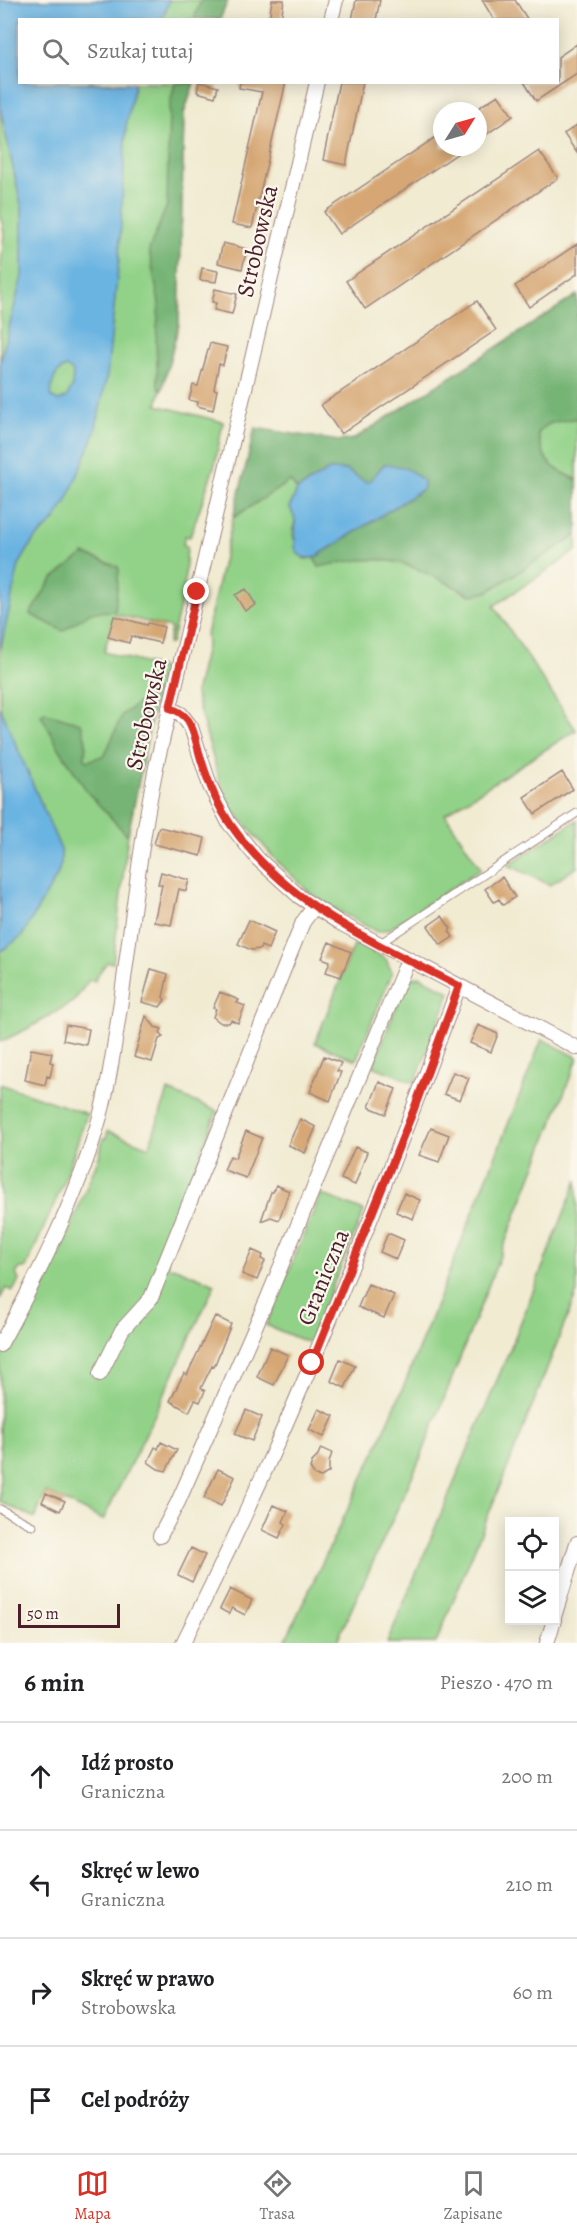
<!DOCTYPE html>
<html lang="pl">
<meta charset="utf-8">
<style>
body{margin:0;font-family:Alegreya,serif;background:#f2f2f2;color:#202124}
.controls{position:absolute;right:18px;bottom:18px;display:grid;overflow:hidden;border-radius:0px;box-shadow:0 3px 15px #0003}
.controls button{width:54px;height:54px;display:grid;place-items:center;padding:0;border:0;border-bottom:2px solid #e0e0e0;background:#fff;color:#202124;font:30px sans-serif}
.compass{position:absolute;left:433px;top:102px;width:54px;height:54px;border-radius:50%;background:#fff;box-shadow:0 3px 15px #0003;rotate:53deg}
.scale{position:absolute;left:18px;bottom:15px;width:102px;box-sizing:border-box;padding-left:6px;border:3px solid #4a1f2b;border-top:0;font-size:16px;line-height:21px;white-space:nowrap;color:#4a1f2b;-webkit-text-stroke:4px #fbf7ec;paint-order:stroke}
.stop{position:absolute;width:18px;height:18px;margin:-14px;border:4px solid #d93025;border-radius:50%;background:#fff}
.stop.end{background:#d93025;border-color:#fff;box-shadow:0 2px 6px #0008}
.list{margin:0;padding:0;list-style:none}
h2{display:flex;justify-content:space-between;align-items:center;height:78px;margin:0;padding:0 24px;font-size:26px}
h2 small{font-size:20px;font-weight:400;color:#757577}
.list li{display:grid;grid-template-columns:39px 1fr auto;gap:18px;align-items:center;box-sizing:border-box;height:108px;padding:0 24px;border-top:2px solid #e0e0e0}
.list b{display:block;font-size:22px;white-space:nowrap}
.list p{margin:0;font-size:20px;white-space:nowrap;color:#757577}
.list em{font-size:20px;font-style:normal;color:#757577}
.icon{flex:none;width:33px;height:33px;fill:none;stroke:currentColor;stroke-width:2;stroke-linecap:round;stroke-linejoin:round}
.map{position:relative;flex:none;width:577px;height:1643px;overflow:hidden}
.search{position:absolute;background:#fff;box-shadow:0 3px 15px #0003;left:18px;right:18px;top:18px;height:66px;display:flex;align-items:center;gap:15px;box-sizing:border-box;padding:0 21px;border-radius:0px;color:#757577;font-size:22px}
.sheet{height:510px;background:#fff}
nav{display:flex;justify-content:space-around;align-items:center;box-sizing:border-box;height:84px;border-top:2px solid #e0e0e0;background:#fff;font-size:16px;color:#757577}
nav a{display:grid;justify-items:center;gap:3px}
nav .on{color:#d93025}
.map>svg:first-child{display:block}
.green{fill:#92d288;stroke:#6e785a;stroke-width:1.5}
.forest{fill:#75b474;stroke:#606a50;stroke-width:1.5}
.water{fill:#6ab4e2;stroke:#5a6a86;stroke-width:1.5;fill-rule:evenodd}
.building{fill:#d6a775}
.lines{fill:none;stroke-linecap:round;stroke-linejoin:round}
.lane-casing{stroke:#9e857e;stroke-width:9}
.street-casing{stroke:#9e857e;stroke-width:16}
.lane{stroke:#fff;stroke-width:7}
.street{stroke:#fff;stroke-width:14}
.route{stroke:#d93025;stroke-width:8}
.labels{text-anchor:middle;stroke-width:4.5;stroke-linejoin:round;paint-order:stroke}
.street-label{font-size:24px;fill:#4a1f2b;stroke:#fbf7ec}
</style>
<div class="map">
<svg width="577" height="1643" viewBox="0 0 577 1643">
<rect width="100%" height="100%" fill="#fbf7ec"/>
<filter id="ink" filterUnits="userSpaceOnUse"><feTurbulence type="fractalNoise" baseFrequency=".0167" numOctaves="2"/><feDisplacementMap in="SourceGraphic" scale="12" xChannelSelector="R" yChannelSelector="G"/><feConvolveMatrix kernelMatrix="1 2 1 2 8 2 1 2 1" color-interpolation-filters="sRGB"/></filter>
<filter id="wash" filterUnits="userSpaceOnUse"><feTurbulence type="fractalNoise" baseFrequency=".008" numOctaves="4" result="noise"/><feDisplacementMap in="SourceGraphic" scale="24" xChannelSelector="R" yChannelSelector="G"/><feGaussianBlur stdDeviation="1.35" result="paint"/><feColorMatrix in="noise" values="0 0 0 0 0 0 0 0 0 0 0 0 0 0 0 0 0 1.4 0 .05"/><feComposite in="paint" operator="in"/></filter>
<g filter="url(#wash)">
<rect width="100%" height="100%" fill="#f1ebd2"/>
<path class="green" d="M0,0H228L220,19L20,20V82L194,83L184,113L179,324L157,405L223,422L215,464L190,537L185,536L183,545L187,546L184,589L171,644H168L171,628L115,614L104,652L162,668L128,834L113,963L107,962L96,977L95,981L89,980L74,1001L31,1027L0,1042V274L4,233L0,213Z
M577,418V480C549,465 545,466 538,434C547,419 562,422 577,418Z
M290,480L297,490L290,507L295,519L293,536L304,559L314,558L319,567C345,561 377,555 403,564C426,571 449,584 471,595L487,592L577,535V550L494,606L576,730L445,814L481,869L389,929L377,932L326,904L308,891L274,858L231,807L221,786L195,694L207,643L206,635L233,518Z
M577,820V867L550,885L508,865Z
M355,943L386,959L392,973L356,1060L315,1043Z
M419,976L450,992L415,1083L373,1066L406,981Z
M542,1039L577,1057V1060L421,1457L336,1643H284L375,1452L405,1383Z
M0,1084L87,1114L63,1184L26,1268H20L16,1274L19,1280L13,1291L6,1288L0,1299Z
M168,1091L217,1111L162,1251L170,1268L172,1269L173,1267L215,1284L149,1427L103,1520L46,1492L35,1518L0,1502V1361L60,1253L100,1154L103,1138H106L108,1131L149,1147Z
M577,1180V1292L520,1437L436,1643H387L513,1342Z
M321,1194L364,1211L309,1343L266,1325Z"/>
<path class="forest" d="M201,0H228L220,19H194Z
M175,83H194L184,113L179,324L162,390L158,387L156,341L159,303L149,250L167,205L169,108Z
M577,295V418C562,422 547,419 538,434C545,466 549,465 577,480V535L487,592L471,595C449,584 426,571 403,564C377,555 345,561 319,567L314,558L423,489L384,464L370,481L366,482L346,470H329L297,490L290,481L233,518L255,428L339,441L354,439Z
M84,554L117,566L119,569L115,611L91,612L63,631L30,614L52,579Z
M153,692H157L128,834H126L88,793L59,748L41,715L44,712L81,723L86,741L85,759L88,761L105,755L122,715Z"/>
<path class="water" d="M0,0H170L162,19L20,20V82L135,83L126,126L119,260L107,376L94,436L66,503L54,521L33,541L19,565L0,651V363L22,276V209L0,108ZM66,367L73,372L72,387L66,398L58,401L51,397C52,383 53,373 66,367Z
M384,464C401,465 411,469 423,481V489L314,558C287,560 297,538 295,521C295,517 292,512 290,507L297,490L329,470H346L366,482L370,481Z
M0,707L61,850V863L57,876L22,936L0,952Z"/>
<g id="blocks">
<path class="building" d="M272,0H284L281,20H269Z
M356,0H380L376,20H352Z
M482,0H515L528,20H494Z
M577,44V74L536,101L524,82H558V57Z
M199,82L218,87L215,97L197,92Z
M240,82H286L252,228L232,224L262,92L239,88Z
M339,82H363L346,165L323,160Z
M498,95L513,116L478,140V108Z
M577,125V153L564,134Z
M442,133V147H467L339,234L324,212Z
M539,151L558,178L365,309L346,281Z
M223,243L247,249L242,269L218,263Z
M577,244V274L529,307L515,286Z
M202,268L218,271L216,282L200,280Z
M215,289L237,294L232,314L214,310L216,303L212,302Z
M477,301L496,330L341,434L321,405Z
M210,343L227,347L223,365L219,364L214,389L217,390L213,410L197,406L198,402L189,400L193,385L198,386Z
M246,589L256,605L245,611L235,595Z
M114,616L147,625L148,623L164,627L160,643L131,636L129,643L108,637Z
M562,772L573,789L535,814L524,797Z
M159,827L205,838L201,856L154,844Z
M161,872L189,880L186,891L179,889L171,925L154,922L162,885L158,884Z
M502,877L515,897L503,905L499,899L494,902L485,889Z
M442,916L451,929L449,931L453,937L441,945L428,926Z
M249,920L275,932L268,949L261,946L260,949L251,950L238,944Z
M329,942L351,952L341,977L326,972L330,961L322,958Z
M151,969L168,974L163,997L165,1000L160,1007L142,1002Z
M220,992L239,1000L237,1003L245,1006L238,1023L231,1020L229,1023H221L213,1017L216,1009L213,1008Z
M146,1016L155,1027L162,1029L160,1033L163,1037L159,1039L152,1062L134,1057Z
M66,1025L89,1029L86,1045L63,1040Z
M478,1025L498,1034L491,1052L470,1043Z
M31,1049L52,1053L50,1062L53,1063L50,1077L47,1076L45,1085L25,1080Z
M324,1056L341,1063L337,1071L341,1072L330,1101L310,1092Z
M453,1072L469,1078L460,1100L444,1094Z
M379,1082L396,1089L386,1114L369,1107Z
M300,1119L316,1127L305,1153L288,1145Z
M431,1128L449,1135L439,1162L419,1155Z
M246,1131L262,1138L246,1178L224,1170L230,1156L235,1158Z
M355,1147L367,1152L355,1185L341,1179Z
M276,1185L289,1191L279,1220L271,1217L261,1221L271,1192H273Z
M404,1193L420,1200L413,1219L396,1212Z
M388,1233L404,1240L396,1259L380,1252Z
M252,1250L263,1255L261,1259L265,1261L257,1280L242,1274Z
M368,1284L394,1295L384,1318L358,1307Z
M215,1316L231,1324L214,1367L212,1366L201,1388L205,1391L200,1402L195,1400L189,1412L170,1401L184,1373L187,1375Z
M270,1347L288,1355L274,1385L257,1377Z
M340,1359L355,1366L345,1388L331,1381Z
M319,1409L334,1416L324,1437L309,1430Z
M246,1410L262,1417L252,1441L235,1434Z
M161,1442L177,1450L166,1471L158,1469L148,1462L155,1447L158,1449Z
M321,1448L332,1453L329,1462V1472L321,1477L315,1476L310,1468L312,1462L317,1457Z
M218,1469L235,1477L221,1506L204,1498Z
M46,1493L65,1501L60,1511L42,1502Z
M273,1505L288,1511L283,1522L286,1524L279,1538L262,1530Z
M191,1548L205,1555L192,1582L178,1575Z
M230,1589L252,1600L245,1615L232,1608L229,1614L220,1609Z"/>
</g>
</g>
<g filter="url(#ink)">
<use href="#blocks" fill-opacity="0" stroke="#9e857e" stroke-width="1.5"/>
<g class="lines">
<g class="lane-casing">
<path id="lane" d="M379,944L577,813
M0,1509L33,1526"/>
</g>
<g class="street-casing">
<path id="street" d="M331,20L336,0
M169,708L181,714L191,727L210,786L229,823L258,859L300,897L340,923L577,1048
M0,1345C40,1272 79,1194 101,1113C111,1076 115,1038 121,1001C132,923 140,845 156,767L317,82
M100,1374L122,1330L151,1298L303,922L314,907
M160,1536L178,1502L266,1302L408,960
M554,1617L577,1543
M183,1643C290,1431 377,1209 459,986
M547,1643L554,1620"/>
</g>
<use href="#lane" class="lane"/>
<use href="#street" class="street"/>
</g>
</g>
<g class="lines" filter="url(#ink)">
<path class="route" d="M197,592L170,708C177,710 183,714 188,720C195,731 197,747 201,759C208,782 217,805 231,825C286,905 376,943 459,986L414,1109L312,1363"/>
</g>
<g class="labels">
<g class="street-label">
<text transform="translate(257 241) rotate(-77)" y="8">Strobowska</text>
<text transform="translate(146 714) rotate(-77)" y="8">Strobowska</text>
<text transform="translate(323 1277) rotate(-68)" y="8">Graniczna</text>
</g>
</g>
</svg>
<div class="controls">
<button><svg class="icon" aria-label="locate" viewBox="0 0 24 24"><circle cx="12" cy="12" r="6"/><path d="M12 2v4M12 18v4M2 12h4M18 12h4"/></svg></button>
<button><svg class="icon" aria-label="layers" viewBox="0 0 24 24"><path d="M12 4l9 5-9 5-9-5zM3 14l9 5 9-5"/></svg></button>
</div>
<svg class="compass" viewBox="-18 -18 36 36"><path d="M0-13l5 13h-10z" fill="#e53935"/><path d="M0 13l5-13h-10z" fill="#757577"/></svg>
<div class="scale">50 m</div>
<div class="stop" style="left:312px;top:1363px"></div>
<div class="stop end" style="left:197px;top:592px"></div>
<div class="search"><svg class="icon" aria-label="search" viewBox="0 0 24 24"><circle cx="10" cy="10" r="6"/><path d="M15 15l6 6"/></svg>Szukaj tutaj</div>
</div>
<section class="sheet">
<h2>6 min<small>Pieszo · 470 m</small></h2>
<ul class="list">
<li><svg class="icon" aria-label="ahead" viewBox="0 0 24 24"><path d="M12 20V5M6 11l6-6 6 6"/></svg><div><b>Idź prosto</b><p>Graniczna</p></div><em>200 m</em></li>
<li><svg class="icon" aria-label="left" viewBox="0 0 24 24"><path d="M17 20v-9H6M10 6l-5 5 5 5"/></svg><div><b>Skręć w lewo</b><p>Graniczna</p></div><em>210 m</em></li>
<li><svg class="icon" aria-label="right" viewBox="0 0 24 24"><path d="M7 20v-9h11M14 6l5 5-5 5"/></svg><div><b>Skręć w prawo</b><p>Strobowska</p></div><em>60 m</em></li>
<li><svg class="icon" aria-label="arrive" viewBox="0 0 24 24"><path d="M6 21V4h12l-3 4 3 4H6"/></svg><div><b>Cel podróży</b></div></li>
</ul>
</section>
<nav>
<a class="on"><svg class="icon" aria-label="map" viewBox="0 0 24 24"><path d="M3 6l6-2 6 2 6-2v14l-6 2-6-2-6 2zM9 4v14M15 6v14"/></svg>Mapa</a>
<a><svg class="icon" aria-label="directions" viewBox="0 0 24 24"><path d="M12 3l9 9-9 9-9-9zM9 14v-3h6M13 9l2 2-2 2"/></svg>Trasa</a>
<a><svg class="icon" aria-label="saved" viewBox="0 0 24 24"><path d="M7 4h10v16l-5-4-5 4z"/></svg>Zapisane</a>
</nav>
